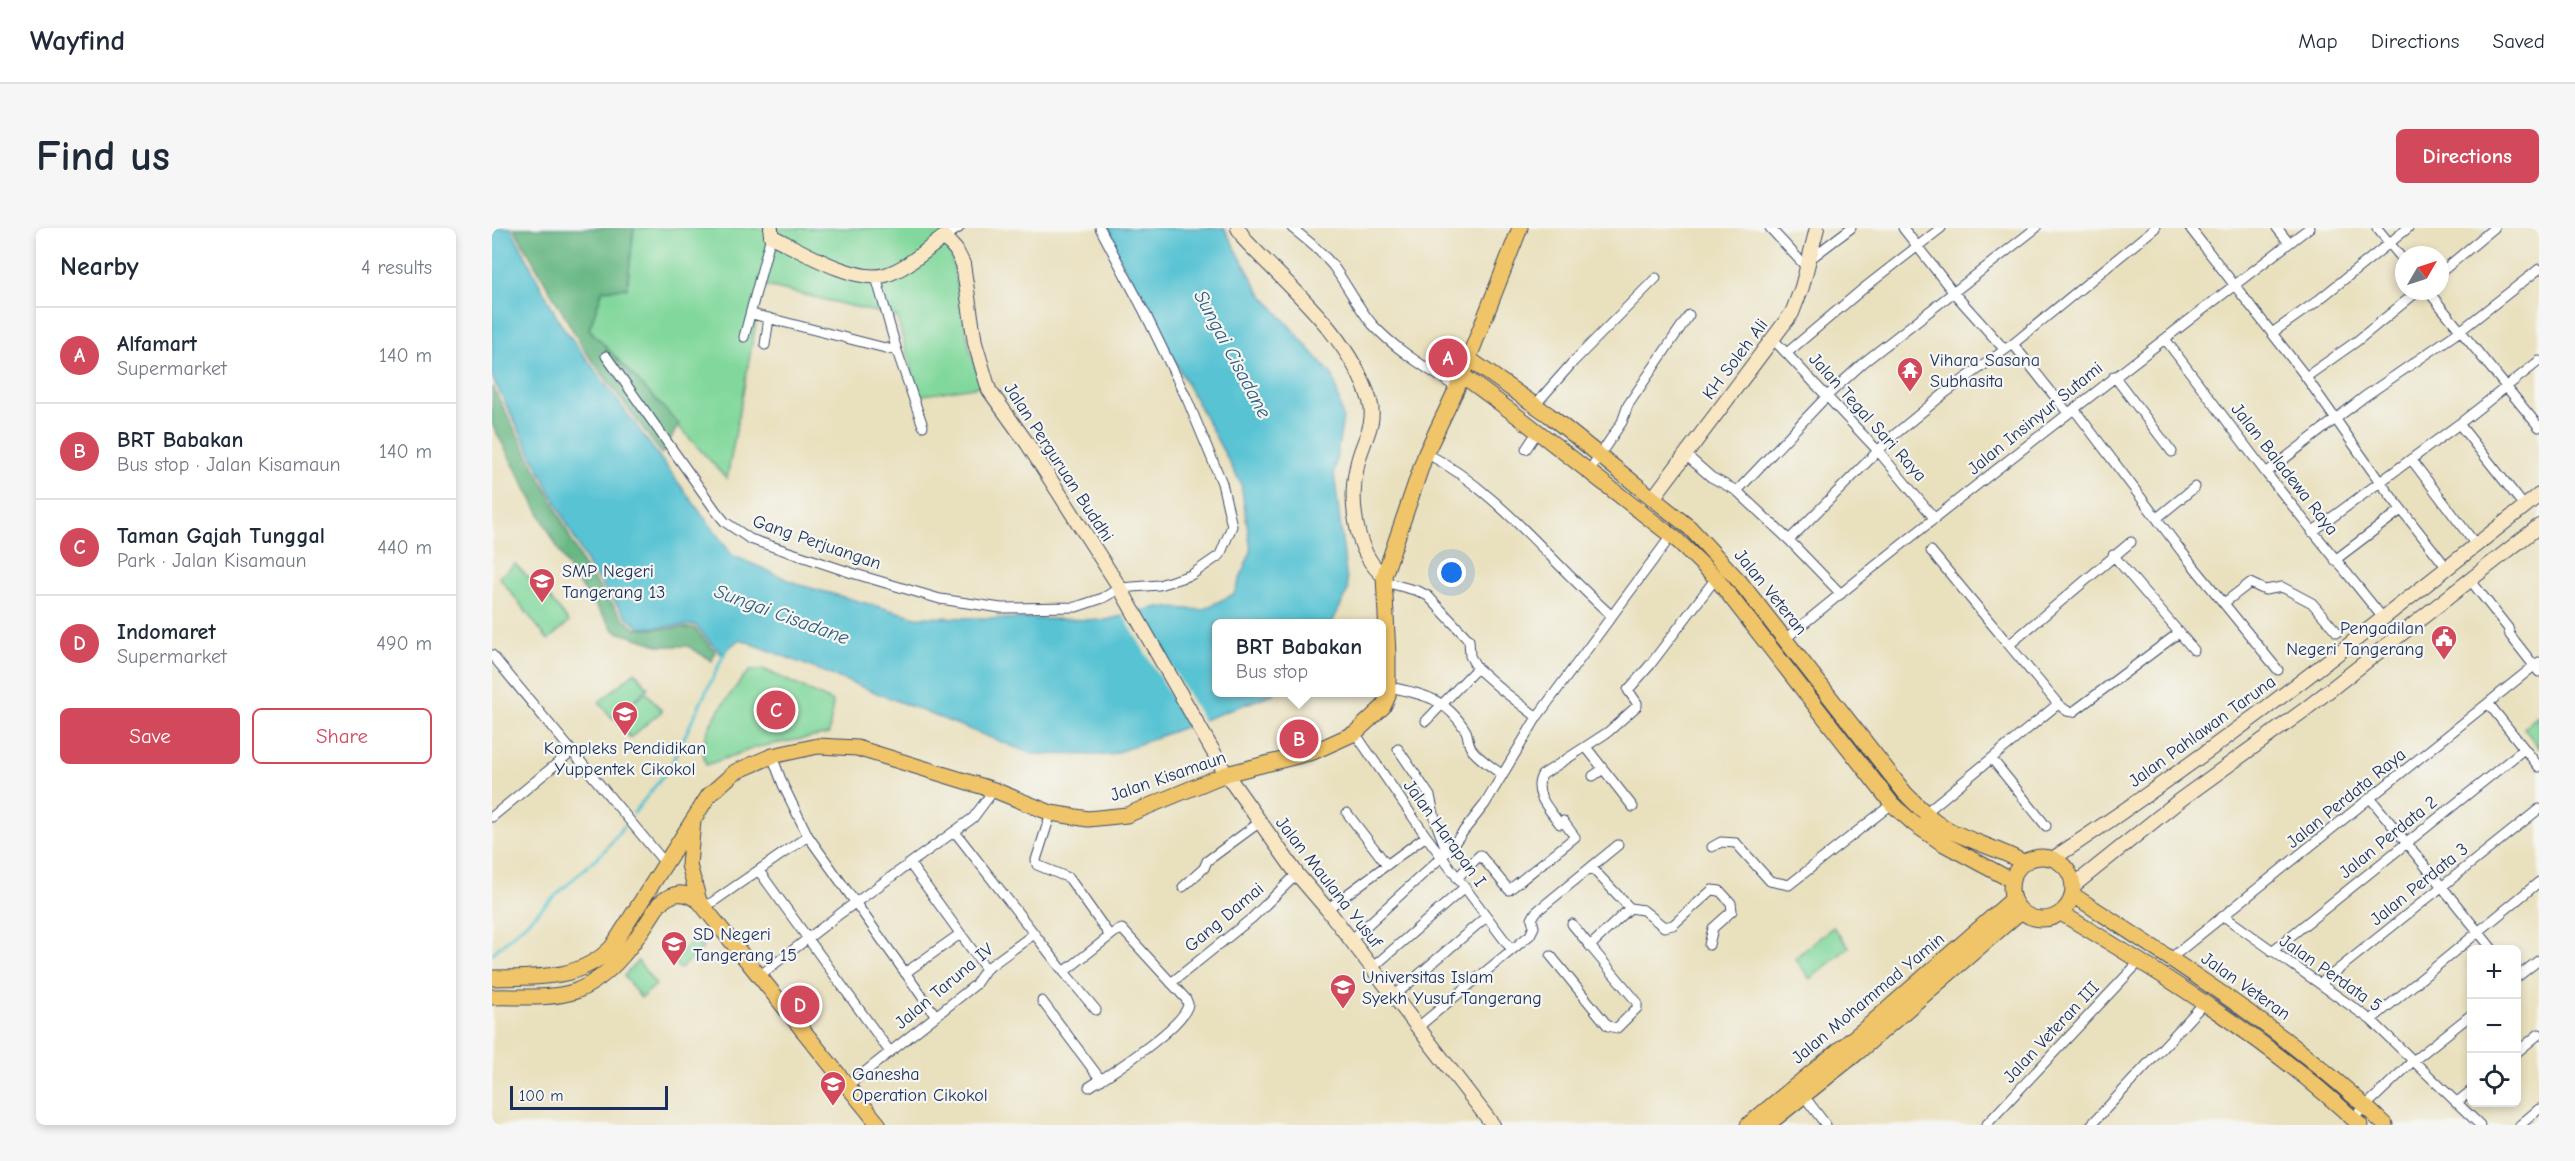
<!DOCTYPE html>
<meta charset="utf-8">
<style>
body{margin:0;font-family:"Comic Neue",sans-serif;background:#f6f6f7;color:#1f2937}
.controls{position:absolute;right:18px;bottom:18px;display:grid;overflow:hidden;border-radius:9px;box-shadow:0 3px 9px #0003}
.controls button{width:54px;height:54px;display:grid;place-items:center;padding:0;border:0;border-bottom:2px solid #e0e1e3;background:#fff;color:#1f2937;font:30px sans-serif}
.compass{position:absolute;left:1903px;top:18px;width:54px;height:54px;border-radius:50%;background:#fff;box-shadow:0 3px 9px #0003;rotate:51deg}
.scale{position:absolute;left:18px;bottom:15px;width:158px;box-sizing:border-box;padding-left:6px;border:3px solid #1b2f5e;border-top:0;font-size:16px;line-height:21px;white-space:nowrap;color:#1b2f5e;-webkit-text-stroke:4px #f6f6f2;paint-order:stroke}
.you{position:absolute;left:960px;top:345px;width:21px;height:21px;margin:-15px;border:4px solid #fff;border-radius:50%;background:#1a73e8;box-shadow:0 0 0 9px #1a73e833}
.badge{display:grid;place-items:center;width:39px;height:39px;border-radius:50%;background:#d1495b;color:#fff;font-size:20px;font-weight:700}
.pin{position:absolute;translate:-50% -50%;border:3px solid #fff;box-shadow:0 2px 6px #0006}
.popup{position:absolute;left:720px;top:391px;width:174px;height:78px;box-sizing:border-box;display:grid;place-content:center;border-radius:9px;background:#fff;filter:drop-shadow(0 2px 4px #0005);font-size:20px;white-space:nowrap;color:#747a83}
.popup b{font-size:22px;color:#1f2937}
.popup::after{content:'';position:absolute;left:50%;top:100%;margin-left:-12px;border:12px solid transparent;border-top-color:#fff}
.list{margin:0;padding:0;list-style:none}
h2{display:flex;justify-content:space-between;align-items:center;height:78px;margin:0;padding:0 24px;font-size:26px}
h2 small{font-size:20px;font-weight:400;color:#747a83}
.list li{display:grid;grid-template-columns:39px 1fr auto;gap:18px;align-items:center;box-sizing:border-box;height:96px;padding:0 24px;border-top:2px solid #e0e1e3}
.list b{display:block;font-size:22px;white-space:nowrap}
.list p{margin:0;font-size:20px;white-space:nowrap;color:#747a83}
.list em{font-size:20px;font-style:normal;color:#747a83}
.actions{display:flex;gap:12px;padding:18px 24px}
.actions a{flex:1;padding:14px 0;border:2px solid #d1495b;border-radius:9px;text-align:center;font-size:21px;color:#d1495b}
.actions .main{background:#d1495b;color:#fff}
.icon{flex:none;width:33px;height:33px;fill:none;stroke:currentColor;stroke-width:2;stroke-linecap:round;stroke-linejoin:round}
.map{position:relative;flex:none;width:2047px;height:897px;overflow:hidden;border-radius:9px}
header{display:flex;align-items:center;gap:36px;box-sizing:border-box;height:84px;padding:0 30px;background:#fff;border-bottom:2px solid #e0e1e3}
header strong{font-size:28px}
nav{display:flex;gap:33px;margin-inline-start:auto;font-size:21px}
.intro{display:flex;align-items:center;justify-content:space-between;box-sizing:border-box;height:144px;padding:0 36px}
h1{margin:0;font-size:42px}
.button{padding:15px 27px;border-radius:9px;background:#d1495b;color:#fff;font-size:21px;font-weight:700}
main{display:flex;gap:36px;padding:0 36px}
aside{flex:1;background:#fff;border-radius:9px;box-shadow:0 3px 9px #0003}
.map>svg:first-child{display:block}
.green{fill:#82d89c;stroke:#4e847d;stroke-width:1.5}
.forest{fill:#69b884;stroke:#427471;stroke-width:1.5}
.water{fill:#58c3d3;stroke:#3a7998;stroke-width:1.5}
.pier{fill:#e9e0bd}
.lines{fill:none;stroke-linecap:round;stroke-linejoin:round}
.stream{stroke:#58c3d3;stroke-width:3}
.street-casing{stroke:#3a4a6c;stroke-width:11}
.secondary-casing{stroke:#3a4a6c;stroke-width:16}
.primary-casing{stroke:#3a4a6c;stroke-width:17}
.street{stroke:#fff;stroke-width:9}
.secondary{stroke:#f9e7c3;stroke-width:14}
.primary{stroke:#f0c469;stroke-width:15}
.labels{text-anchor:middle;stroke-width:4.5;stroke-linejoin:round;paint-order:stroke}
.street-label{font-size:18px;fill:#1b2f5e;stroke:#f6f6f2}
.poi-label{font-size:18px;fill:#1b2f5e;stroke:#f6f6f2;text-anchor:start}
.water-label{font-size:20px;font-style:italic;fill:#2d5b81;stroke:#f6f6f2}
</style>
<header>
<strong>Wayfind</strong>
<nav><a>Map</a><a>Directions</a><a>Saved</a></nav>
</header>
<div class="intro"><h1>Find us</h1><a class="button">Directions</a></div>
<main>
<aside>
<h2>Nearby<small>4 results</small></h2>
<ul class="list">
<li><span class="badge">A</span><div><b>Alfamart</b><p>Supermarket</p></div><em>140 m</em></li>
<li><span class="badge">B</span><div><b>BRT Babakan</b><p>Bus stop · Jalan Kisamaun</p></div><em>140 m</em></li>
<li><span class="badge">C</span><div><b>Taman Gajah Tunggal</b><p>Park · Jalan Kisamaun</p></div><em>440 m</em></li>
<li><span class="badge">D</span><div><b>Indomaret</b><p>Supermarket</p></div><em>490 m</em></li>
</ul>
<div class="actions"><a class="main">Save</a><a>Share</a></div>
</aside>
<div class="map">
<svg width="2047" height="897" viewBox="0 0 2047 897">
<rect width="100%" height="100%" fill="#f6f6f2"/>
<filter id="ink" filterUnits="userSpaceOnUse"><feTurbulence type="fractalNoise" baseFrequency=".0167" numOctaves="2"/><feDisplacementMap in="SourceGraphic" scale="12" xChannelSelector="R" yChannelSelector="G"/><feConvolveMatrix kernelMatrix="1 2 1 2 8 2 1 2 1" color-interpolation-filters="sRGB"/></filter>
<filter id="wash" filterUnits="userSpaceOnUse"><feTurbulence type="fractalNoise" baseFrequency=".008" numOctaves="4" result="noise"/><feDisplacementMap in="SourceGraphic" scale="24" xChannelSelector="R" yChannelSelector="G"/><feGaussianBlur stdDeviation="1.35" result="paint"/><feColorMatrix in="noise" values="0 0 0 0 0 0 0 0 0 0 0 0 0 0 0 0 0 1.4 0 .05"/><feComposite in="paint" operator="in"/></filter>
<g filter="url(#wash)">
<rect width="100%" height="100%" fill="#e9e0bd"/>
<path class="green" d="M142,0H462L455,3L477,117L489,158L426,168L405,89L271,57L235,251L97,101L111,61L135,60Z
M23,336L40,353L43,351L77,394L56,412L7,349Z
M271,441L341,474L337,506L265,519L214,537C201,507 236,471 252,448L258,443Z
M143,444L156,460L120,490L107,474Z
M154,464L170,483L138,510L122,490Z
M2047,487V520L2032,500Z
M1341,699L1357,719L1318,751L1303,730Z
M204,711L211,720L188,741L179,731Z
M146,733L164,757L149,770L132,748Z"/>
<path class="forest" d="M22,0H142L135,60L111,62L97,101L187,196L170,226L91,120Z
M0,158L60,272L93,341L130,389L144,401L202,400L223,423L220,433L196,418H169L123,403L80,347L0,196Z"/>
<path class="water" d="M0,0H19L68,95L240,327L308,357L424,389L614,392L666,379L710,382L742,366L759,323L749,256L611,0H732L767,63L841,148L851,190L842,244L856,362L840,395L724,396V464L783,465L618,527L540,526L248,411L229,426L203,397L148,400L133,387L98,341L0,149Z"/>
<path class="pier" d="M646,381L712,494L697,500L630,385Z"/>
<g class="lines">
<path class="stream" d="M142,585L178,539L236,418
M0,726L113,622L131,599"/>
</g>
</g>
<g filter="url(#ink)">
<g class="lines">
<g class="street-casing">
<path id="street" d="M800,0C815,12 829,23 841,38C855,57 865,78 880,96C905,123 935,140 965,160
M1278,0L1315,40
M1411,0L1461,64L1513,122
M1698,0L1811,145L1888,254L1955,340
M1785,0L1797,15
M1885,0L1912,33
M452,9L467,0
M1318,31L1359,0
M1948,45L2002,0
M1936,63L2047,199
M260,86L405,123L384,49
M1780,105L1824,74L1916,0
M252,109L279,8L276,4
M1281,111L1387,224L1443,291
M1673,111L1774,245L1891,390
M1521,116L1576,185
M273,117L277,90
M405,123L431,198
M1296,124L1372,60L1449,0
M114,128L224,283L233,294L258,311L360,345L448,371L509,380L584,379L611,370L628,360L667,357L699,347L728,327L740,298L730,255L695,171L653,85L608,0
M1622,148L1680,224
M1814,149L1865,113L1926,63
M1043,177L1081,134L1164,50
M1582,181L1690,324L1786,442
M1967,196L2033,279
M1034,221L1046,203
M934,225C1008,264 1058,334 1120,388
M1194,227L1219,249L1245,263L1297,312L1349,366
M1919,231L1984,317
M1097,243L1130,194L1136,177L1197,87
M1774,245L1872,169L1968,103L2047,41
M1245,263L1335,168L1371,135L1544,0
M1665,290L1703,259
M1820,304L1967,196L2047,133
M1297,312L1401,208L1453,165L1521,116L1663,0
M1439,323L1517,417L1639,314
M1621,327L1702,422
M1843,332L1909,282
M1979,353L2016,400L2018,407L2047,444
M893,354L926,363L936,368L977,412L978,428L985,440L1010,462L1045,489
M1732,375L1758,355L1773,362L1790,359L1820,375L1845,404
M1293,411C1465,270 1641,135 1817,0
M1517,417L1566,476L1575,483L1581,484L1688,404
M0,427L173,635
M897,459C931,466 954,470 974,503C977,510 975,517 982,524C990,533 1001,540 1011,547
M1996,475L2047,539
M934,493L985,440
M863,505L934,608L1020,722
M1094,519L1141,579
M906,521L938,568L944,595L955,624
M280,528L291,557L316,608L444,788
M1500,531L1554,598
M1101,548L1111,541
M1879,571L2001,722
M559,585L544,632L545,637L577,650L618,708
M855,585L895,637
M1433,585L1566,476
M0,589L80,523
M463,604L572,744L623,704L630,701L694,771L696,776C694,797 617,847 597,859
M1220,619L1229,614L1244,615L1278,653L1297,657L1400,576
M418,636L494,741
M1099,639L1138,680L1151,682L1172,699L1181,697L1220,662L1228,663L1239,675L1240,683L1221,700L1217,717
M267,643L398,824
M965,650L988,627L1017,662L1083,609L1071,593L1068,596C1057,581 1040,565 1050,547L1116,504L1145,478V475L1136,462L1158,437L1224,350
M691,659L712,640L715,633L768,594
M212,680L316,608
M835,681L934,608
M1733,689L1879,792L1988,897
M1080,696L1098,718
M859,712L955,624L993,576L1045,489L1179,308
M1780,723L2032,521
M1059,728L1116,798L1125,800L1145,780V774L1098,718L1138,680
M1679,730L2047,434
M880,740L972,660
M572,744L604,782
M413,745L468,706
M267,748L349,685L481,590L502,562
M2024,750L2047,732
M679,755L760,690L805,646
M1828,756L2047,581
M902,768L994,689
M550,773L609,852
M1879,792L2047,654
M926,799L1038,707L1042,699L1040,691L1044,684L1126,617
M2024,825L2047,806
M355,858L483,757L494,741L542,706
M1312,868L1334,897
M1964,875L1980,862
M1861,890L1921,833L1980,786
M1494,897L1648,733
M1599,897L1713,774
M2028,897L2047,881"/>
</g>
<g class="secondary-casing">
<path id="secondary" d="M279,0V8C306,21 363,56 393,47C414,41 434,22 452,9L464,22L471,36L483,115L497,162L535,215L628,360L734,546L805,646L835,681L1001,897
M746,0L753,12C798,60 857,107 878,173C885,197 869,215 865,238C857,272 863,326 892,348
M1161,270L1300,85L1310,59L1325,0
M1562,630C1730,519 1889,393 2047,267
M1581,658L1688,572L1811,483L2047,298"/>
</g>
<g class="primary-casing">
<path id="primary" d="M977,131L1057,187L1198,300L1248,354L1413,565C1426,578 1440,593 1457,602C1481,614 1507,621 1531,634
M970,147L1032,193L1149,284L1186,313L1224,350L1400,576L1421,595L1450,615L1519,652
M201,593L197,637L207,673L387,897
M1519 660a31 31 0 1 1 62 0a31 31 0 1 1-62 0Z
M1581,667C1690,738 1799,806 1893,897
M1569,685C1674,748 1779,813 1868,897
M0,750C43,749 88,753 120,719L217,567L243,544L280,528L326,518L365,520L502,562L559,585L596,591L635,587L734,546L821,524L863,505L891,479L896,468V427L892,348L934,225L965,160L1028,0
M0,769C26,768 59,772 84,763C122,748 146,709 167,676C181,664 191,662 207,673
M1256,897L1382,793L1521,671
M1275,897L1365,825L1529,683"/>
</g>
<use href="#street" class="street"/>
<use href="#secondary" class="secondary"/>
<use href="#primary" class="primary"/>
</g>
</g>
<defs>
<g id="temple-pin" transform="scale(1.35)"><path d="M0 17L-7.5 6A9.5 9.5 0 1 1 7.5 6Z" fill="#d1495b" stroke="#f6f6f2"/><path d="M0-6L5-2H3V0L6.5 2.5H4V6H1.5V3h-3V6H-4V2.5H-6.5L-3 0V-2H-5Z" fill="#fff"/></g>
<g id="school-pin" transform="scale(1.35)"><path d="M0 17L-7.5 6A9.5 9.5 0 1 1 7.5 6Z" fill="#d1495b" stroke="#f6f6f2"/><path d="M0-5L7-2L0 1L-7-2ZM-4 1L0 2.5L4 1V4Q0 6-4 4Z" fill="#fff"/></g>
<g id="civic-pin" transform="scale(1.35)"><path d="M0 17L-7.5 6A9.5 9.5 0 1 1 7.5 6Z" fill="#d1495b" stroke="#f6f6f2"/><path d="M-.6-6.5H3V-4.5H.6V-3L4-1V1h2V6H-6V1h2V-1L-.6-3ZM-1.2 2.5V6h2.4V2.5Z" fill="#fff"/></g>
<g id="university-pin" transform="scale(1.35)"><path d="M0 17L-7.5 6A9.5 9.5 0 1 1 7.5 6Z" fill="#d1495b" stroke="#f6f6f2"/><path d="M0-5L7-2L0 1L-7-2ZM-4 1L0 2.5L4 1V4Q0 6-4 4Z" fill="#fff"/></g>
</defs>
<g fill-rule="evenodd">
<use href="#temple-pin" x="1418" y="142"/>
<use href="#school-pin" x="50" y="353"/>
<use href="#civic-pin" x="1952" y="410"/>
<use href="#school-pin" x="133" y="486"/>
<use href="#school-pin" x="182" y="716"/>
<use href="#university-pin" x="851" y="759"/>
<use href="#school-pin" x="341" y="856"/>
</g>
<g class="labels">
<g class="street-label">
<text transform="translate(1243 131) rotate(-53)" y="6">KH Soleh Ali</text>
<text transform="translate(1376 189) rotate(48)" y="6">Jalan Tegal Sari Raya</text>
<text transform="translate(1543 190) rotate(-39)" y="6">Jalan Insinyur Sutami</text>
<text transform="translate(567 234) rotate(57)" y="6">Jalan Perguruan Buddhi</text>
<text transform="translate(1793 241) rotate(52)" y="6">Jalan Baladewa Raya</text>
<text transform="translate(325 314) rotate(19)" y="6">Gang Perjuangan</text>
<text transform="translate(1279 364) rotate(51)" y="6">Jalan Veteran</text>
<text transform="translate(1710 503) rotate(-36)" y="6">Jalan Pahlawan Taruna</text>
<text transform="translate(676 548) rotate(-19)" y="6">Jalan Kisamaun</text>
<text transform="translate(1854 570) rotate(-39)" y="6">Jalan Perdata Raya</text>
<text transform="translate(953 605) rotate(54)" y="6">Jalan Harapan I</text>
<text transform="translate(1896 609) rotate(-39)" y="6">Jalan Perdata 2</text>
<text transform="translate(837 654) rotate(52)" y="6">Jalan Maulana Yusuf</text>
<text transform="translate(1927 656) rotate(-39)" y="6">Jalan Perdata 3</text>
<text transform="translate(732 689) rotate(-40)" y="6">Gang Damai</text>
<text transform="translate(1839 745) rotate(35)" y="6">Jalan Perdata 5</text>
<text transform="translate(452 758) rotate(-40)" y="6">Jalan Taruna IV</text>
<text transform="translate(1754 758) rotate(35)" y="6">Jalan Veteran</text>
<text transform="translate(1376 770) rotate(-40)" y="6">Jalan Mohammad Yamin</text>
<text transform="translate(1559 804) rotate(-47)" y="6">Jalan Veteran III</text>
</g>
<g class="poi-label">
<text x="1438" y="138">Vihara Sasana<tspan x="1438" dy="21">Subhasita</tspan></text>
<text x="70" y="349">SMP Negeri<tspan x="70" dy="21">Tangerang 13</tspan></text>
<text x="1932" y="406" text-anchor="end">Pengadilan<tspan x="1932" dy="21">Negeri Tangerang</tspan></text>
<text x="133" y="526" text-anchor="middle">Kompleks Pendidikan<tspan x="133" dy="21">Yuppentek Cikokol</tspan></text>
<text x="201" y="712">SD Negeri<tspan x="201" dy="21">Tangerang 15</tspan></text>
<text x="870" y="755">Universitas Islam<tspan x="870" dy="21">Syekh Yusuf Tangerang</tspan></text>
<text x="360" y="852">Ganesha<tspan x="360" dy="21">Operation Cikokol</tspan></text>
</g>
<g class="water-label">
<text transform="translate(741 126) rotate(62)" y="7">Sungai Cisadane</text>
<text transform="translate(290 386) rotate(20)" y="7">Sungai Cisadane</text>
</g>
</g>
</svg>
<div class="controls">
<button>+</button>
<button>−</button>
<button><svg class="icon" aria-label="locate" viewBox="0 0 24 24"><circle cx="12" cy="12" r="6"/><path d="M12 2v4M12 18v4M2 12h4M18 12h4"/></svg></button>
</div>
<svg class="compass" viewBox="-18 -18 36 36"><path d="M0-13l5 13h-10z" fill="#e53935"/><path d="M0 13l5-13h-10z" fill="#747a83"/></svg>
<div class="scale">100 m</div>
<div class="you"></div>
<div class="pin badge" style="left:956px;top:130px">A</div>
<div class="pin badge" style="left:807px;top:511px">B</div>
<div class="popup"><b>BRT Babakan</b>Bus stop</div>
<div class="pin badge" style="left:284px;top:482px">C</div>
<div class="pin badge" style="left:308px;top:777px">D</div>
</div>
</main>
